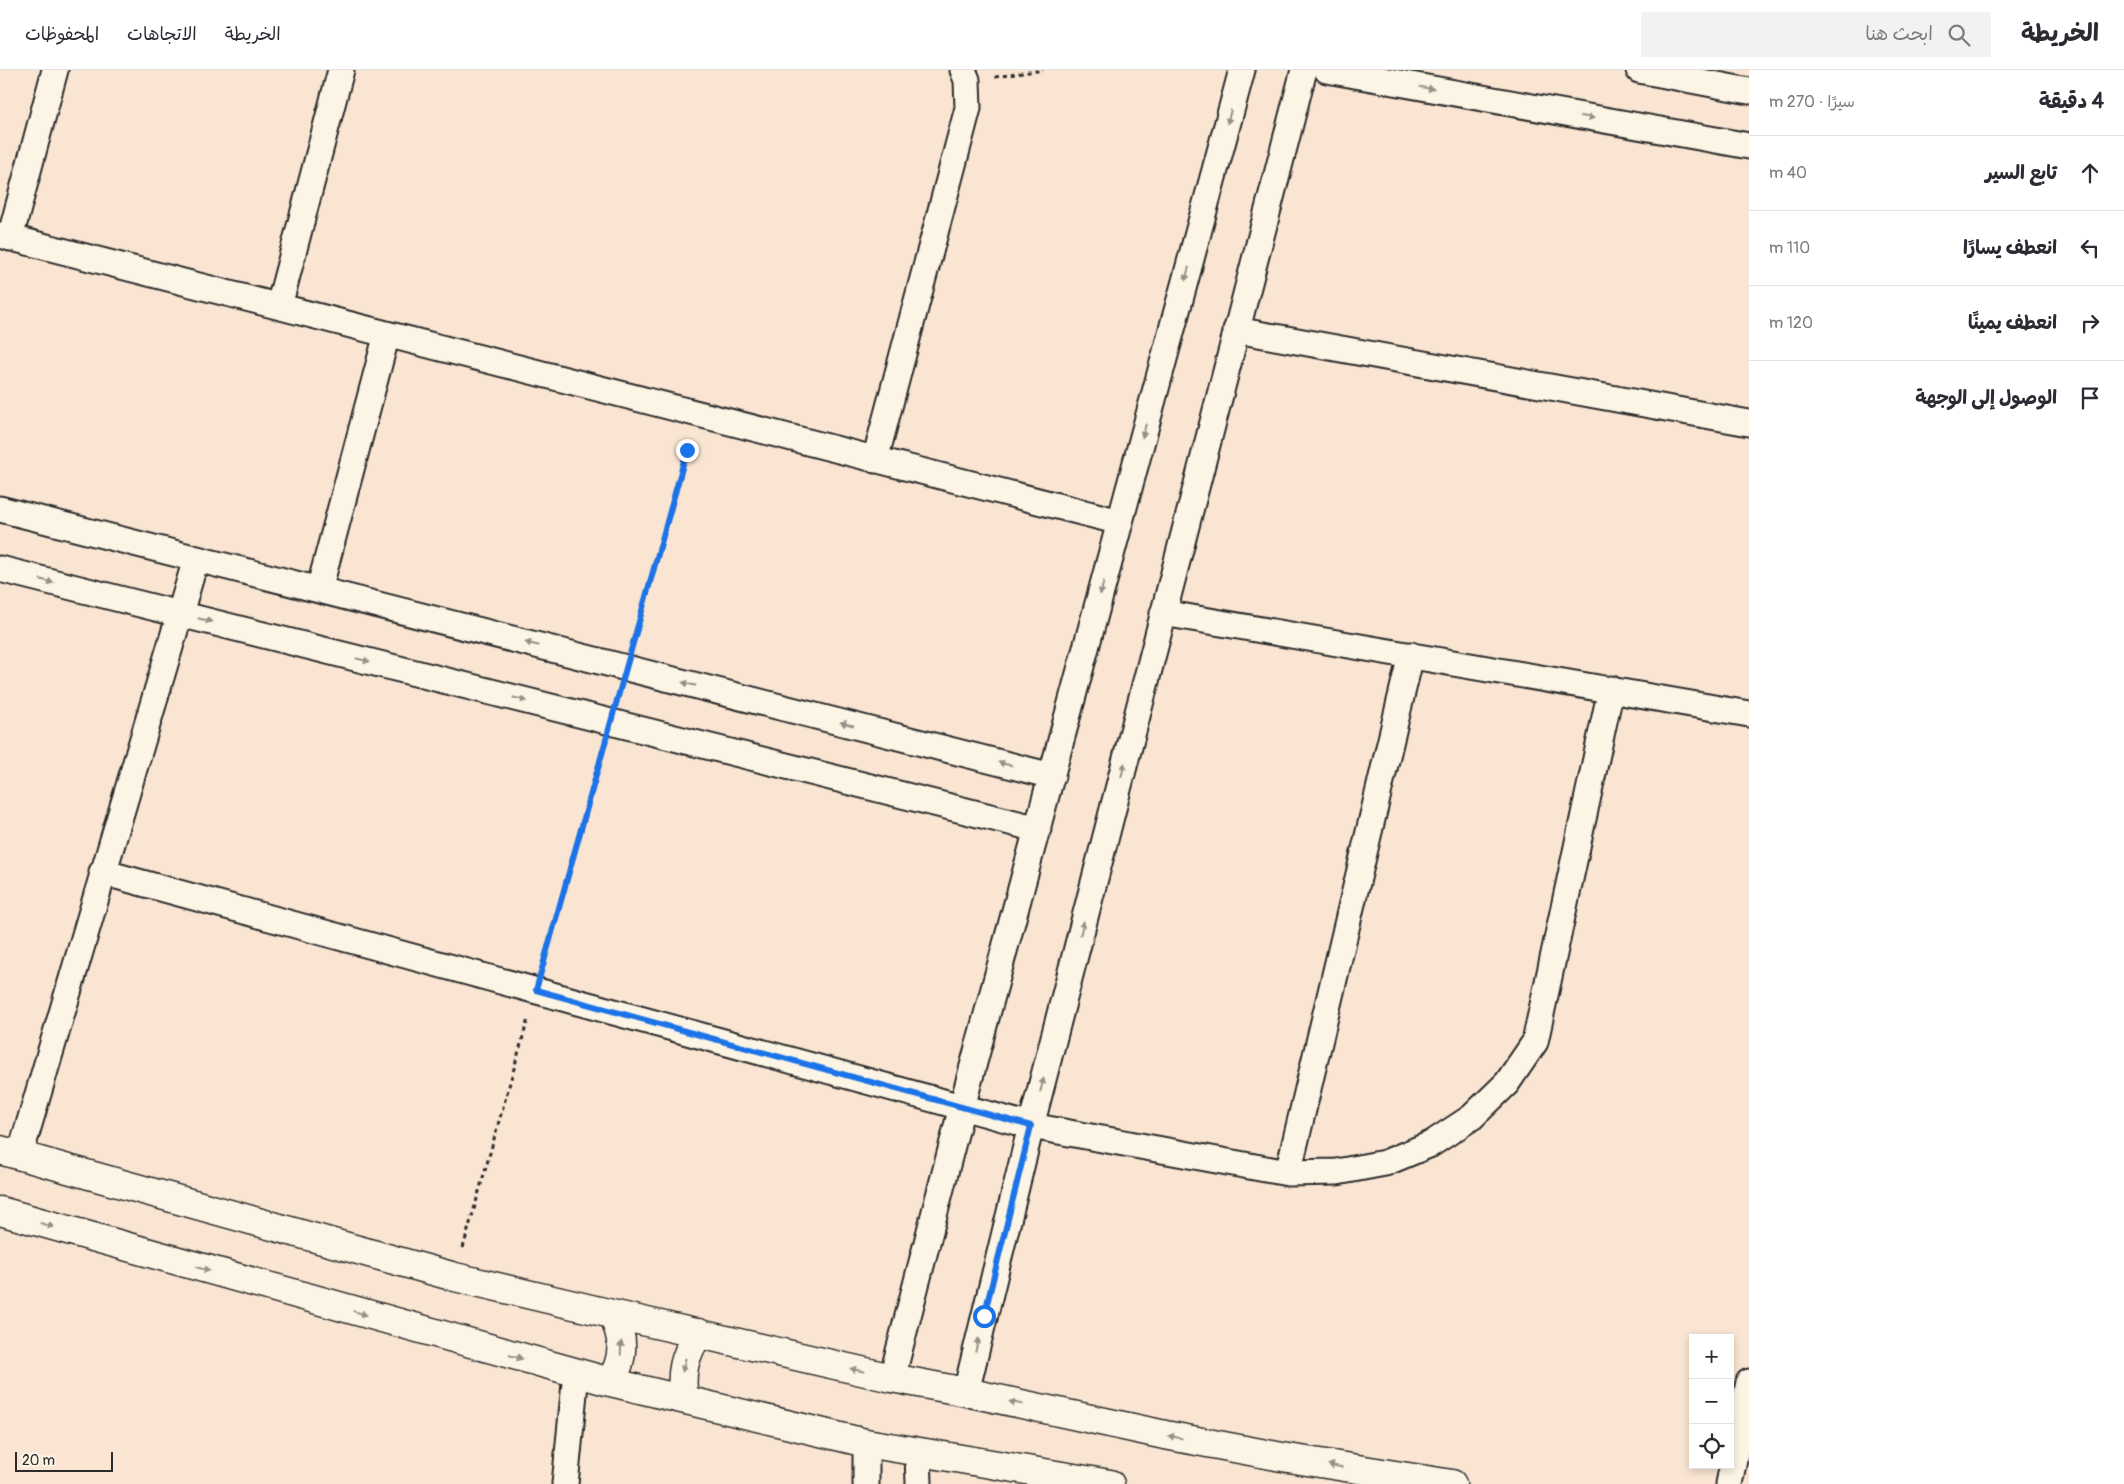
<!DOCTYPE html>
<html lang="ar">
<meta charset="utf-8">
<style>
body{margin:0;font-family:Pangolin,"Playpen Sans Arabic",sans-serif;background:#f2f2f3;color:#2b2b33;direction:rtl}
.controls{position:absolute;right:15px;bottom:15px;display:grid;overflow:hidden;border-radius:0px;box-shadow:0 2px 8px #0003}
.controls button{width:45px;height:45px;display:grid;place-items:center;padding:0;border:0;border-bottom:1px solid #e1e1e2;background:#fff;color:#2b2b33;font:25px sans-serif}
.scale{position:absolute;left:15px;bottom:12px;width:98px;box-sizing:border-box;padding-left:5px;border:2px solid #2b2b2b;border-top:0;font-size:14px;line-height:18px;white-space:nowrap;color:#2b2b2b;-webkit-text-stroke:4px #fcf5e5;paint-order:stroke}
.stop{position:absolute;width:15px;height:15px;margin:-11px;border:4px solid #1a73e8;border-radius:50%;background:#fff}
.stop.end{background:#1a73e8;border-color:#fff;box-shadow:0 1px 5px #0008}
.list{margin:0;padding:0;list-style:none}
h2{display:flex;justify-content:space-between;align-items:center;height:65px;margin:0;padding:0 20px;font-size:21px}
h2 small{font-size:16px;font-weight:400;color:#7c7c81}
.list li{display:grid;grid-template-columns:32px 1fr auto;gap:15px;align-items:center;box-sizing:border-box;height:75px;padding:0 20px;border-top:1px solid #e1e1e2}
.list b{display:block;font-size:19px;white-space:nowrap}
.list em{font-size:16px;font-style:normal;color:#7c7c81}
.icon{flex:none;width:28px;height:28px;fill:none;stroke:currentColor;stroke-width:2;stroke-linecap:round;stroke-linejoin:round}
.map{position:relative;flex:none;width:1749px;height:1414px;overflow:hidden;direction:ltr}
header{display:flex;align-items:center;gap:30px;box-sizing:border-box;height:70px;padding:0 25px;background:#fff;border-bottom:1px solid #e1e1e2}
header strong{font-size:24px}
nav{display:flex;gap:28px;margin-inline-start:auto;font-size:18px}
.search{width:350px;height:45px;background:#f2f2f3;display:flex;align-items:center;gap:12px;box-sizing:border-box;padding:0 18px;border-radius:0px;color:#7c7c81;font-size:19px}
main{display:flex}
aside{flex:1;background:#fff}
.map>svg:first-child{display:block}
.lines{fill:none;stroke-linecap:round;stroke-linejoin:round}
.street-casing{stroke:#2b2b2b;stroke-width:29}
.secondary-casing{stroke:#2b2b2b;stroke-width:31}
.path{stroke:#2b2b2b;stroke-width:3;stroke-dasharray:4 4;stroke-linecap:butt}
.street{stroke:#fcf5e5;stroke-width:25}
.secondary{stroke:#fcf5e5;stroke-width:28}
.oneway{fill:#949088}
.route{stroke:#1a73e8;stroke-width:6}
</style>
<header>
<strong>الخريطة</strong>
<div class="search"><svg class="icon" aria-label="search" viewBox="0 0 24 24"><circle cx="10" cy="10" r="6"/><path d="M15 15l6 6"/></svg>ابحث هنا</div>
<nav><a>الخريطة</a><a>الاتجاهات</a><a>المحفوظات</a></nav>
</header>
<main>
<aside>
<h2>4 دقيقة<small>سيرًا · 270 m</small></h2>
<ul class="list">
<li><svg class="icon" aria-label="ahead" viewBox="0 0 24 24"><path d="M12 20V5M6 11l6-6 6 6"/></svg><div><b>تابع السير</b></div><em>40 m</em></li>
<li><svg class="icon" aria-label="left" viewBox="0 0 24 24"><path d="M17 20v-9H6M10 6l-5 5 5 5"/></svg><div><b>انعطف يسارًا</b></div><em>110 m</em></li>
<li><svg class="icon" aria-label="right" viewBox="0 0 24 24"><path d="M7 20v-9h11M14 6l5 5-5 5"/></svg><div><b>انعطف يمينًا</b></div><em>120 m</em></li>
<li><svg class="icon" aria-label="arrive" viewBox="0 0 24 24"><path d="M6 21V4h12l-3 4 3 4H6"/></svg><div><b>الوصول إلى الوجهة</b></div></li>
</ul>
</aside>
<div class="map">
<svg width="1749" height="1414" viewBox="0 0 1749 1414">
<rect width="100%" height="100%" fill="#fae5d3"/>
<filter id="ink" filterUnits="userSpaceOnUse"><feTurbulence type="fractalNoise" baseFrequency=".02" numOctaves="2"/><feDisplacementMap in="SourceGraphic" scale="10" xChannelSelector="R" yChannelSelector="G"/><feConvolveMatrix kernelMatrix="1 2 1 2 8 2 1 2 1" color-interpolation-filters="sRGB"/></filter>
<g filter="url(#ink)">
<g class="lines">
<g class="street-casing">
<path id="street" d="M1327,0L1749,76
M1639,0L1749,21
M0,165L1120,452
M10,168L55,0
M279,236L341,0
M1236,260L1749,353
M875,390L968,38L967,10L963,0
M0,439L1052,706
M0,499L1038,759
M319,520L387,264
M1163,543L1749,644
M102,802L1031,1056L1288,1103L1337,1102L1385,1093L1431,1074L1472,1047L1507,1013L1535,972L1611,619
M20,1085L196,489
M1288,1103L1411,585
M892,1308L962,1037L1242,0
M966,1322L1031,1056L1304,0
M866,1373V1414
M918,1383L919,1414
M565,1414L576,1303
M1729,1414L1749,1312"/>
</g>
<g class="secondary-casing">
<path id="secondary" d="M0,1080L455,1207L612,1244L892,1308L966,1322L1165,1365L1282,1387L1452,1414
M0,1141L610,1312L866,1373L1110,1414
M610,1312C625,1289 625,1268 612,1244
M684,1329C680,1304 684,1285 699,1263"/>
</g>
<path class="path" d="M995,7L1043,0
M634,570L690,371
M544,892L603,679
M463,1178L528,949"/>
<use href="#street" class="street"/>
<use href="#secondary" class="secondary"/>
</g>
<defs><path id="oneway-solid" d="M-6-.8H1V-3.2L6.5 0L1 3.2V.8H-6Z" transform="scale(1.25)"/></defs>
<g class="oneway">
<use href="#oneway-solid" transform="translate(1427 18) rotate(10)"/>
<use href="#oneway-solid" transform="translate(1229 47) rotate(105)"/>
<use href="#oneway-solid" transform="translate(1587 47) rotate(10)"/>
<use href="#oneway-solid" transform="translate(1187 204) rotate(105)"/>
<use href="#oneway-solid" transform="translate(1144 361) rotate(105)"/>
<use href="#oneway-solid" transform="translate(47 511) rotate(14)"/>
<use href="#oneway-solid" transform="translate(1102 518) rotate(105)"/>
<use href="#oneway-solid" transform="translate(205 550) rotate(14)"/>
<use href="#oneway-solid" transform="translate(532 574) rotate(-166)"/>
<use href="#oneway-solid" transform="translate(363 590) rotate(14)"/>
<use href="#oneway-solid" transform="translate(689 614) rotate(-166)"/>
<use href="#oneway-solid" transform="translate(520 629) rotate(14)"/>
<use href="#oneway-solid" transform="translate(847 654) rotate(-166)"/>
<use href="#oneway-solid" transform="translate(1005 694) rotate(-166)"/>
<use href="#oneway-solid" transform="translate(1123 700) rotate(-76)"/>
<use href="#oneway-solid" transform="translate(1082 858) rotate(-76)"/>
<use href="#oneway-solid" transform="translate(1042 1015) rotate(-76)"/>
<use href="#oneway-solid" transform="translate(47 1155) rotate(16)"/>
<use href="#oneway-solid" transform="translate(203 1199) rotate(16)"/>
<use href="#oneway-solid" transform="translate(360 1243) rotate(16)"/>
<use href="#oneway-solid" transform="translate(977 1275) rotate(-76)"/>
<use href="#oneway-solid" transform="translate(621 1278) rotate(-88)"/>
<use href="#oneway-solid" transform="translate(516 1287) rotate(16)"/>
<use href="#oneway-solid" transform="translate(684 1295) rotate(103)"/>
<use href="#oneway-solid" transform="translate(857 1300) rotate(-167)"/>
<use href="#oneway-solid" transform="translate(1016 1333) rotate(-168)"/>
<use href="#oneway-solid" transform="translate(1175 1367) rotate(-169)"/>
<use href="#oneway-solid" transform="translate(1335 1396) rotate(-170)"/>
</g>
</g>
<g class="lines" filter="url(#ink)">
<path class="route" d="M687,380L536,920L1031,1056L984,1246"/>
</g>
</svg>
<div class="controls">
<button>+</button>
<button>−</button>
<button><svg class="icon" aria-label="locate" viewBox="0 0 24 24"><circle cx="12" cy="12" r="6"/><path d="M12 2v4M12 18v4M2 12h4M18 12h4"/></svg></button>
</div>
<div class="scale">20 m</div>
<div class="stop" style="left:984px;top:1246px"></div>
<div class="stop end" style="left:687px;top:380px"></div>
</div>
</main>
